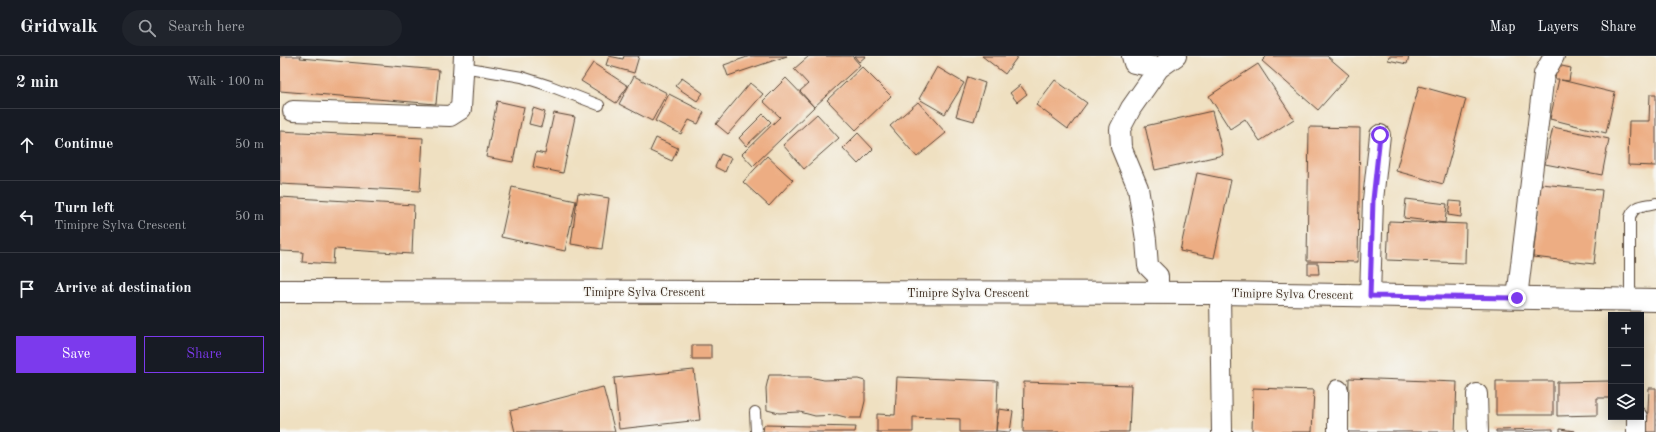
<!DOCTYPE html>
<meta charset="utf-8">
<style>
body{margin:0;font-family:"Old Standard TT",serif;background:#20242c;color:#f1f3f6}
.controls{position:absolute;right:12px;bottom:12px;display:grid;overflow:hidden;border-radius:0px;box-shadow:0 2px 10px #0003}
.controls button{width:36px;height:36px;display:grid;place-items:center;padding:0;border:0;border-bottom:1px solid #363941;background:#171b24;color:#f1f3f6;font:20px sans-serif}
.stop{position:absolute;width:12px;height:12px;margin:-9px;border:3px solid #7c3aed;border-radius:50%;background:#fff}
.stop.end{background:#7c3aed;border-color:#fff;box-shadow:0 1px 4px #0008}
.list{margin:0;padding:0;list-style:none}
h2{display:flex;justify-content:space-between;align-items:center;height:52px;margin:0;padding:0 16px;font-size:17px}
h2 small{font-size:13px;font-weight:400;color:#9ea1a6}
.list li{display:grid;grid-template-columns:26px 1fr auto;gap:12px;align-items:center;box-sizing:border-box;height:72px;padding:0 16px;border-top:1px solid #363941}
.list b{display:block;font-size:15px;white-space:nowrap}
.list p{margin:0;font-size:13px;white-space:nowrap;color:#9ea1a6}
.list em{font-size:13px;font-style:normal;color:#9ea1a6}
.actions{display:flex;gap:8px;padding:12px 16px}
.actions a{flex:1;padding:9px 0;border:1px solid #7c3aed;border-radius:0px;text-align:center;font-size:14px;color:#7c3aed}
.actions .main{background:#7c3aed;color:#fff}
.icon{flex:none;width:22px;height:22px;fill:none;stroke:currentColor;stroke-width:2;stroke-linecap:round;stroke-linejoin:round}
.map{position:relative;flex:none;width:1376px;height:376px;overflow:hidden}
header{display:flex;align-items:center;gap:24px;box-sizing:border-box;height:56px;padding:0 20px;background:#171b24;border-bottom:1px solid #363941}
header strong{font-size:19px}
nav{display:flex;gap:22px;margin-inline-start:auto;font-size:14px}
.search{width:280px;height:36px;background:#20242c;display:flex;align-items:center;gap:10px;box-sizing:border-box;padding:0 14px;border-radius:22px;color:#9ea1a6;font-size:15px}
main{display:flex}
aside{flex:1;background:#171b24}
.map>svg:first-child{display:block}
.building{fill:#edad83}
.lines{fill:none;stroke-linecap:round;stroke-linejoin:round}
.lane-casing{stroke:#564536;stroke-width:12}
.street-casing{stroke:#564536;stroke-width:22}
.secondary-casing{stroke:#564536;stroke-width:24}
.lane{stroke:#fff;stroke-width:10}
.street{stroke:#fff;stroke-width:20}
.secondary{stroke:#fff;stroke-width:22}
.route{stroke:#7c3aed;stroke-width:5}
.labels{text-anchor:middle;stroke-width:3;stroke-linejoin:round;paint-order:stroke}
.street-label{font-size:12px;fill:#3b2a1e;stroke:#f6f6f2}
</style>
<header>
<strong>Gridwalk</strong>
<div class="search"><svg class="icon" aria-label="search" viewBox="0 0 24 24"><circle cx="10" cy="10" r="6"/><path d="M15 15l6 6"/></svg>Search here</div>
<nav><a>Map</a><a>Layers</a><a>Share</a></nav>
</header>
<main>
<aside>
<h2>2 min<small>Walk · 100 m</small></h2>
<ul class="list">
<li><svg class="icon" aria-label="ahead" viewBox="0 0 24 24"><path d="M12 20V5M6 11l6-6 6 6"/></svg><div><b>Continue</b></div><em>50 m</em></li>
<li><svg class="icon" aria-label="left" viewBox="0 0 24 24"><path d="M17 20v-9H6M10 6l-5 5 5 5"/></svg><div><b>Turn left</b><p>Timipre Sylva Crescent</p></div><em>50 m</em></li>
<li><svg class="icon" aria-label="arrive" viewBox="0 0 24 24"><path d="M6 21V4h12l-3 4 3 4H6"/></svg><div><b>Arrive at destination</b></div></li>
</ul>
<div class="actions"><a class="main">Save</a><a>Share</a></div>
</aside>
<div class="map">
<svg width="1376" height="376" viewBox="0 0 1376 376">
<rect width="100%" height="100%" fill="#f6f6f2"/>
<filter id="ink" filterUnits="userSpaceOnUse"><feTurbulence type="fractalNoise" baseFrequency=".025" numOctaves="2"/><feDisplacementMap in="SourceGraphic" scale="8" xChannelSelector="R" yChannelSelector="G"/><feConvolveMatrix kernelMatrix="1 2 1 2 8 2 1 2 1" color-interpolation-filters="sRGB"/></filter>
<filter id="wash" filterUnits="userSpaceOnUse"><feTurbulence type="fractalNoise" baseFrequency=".012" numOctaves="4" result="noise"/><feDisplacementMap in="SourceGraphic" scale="16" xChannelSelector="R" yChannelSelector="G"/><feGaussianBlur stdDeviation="0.9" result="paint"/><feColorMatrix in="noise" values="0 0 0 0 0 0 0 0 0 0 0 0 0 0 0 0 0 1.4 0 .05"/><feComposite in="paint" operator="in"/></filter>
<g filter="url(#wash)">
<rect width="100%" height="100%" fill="#efe0c1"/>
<g id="blocks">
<path class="building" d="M0,0H21L20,2L159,14L156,48L0,35Z
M329,0L343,3L344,0H359L354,17L326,9Z
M470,0H507L448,20L444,9Z
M529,0H572L580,9L534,51L520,35L528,28L514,13Z
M574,0H586L579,6Z
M702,0H738L725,18Z
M987,0H1047L1069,19L1038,54L982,5Z
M1109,0H1129L1127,8L1108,4Z
M313,7L348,30L336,47L301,25Z
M978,8L1014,63L980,85L965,63L950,73L929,40Z
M1277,9L1291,12L1289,25L1281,24L1335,37L1326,77L1270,63L1279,23H1275Z
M582,11L611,40L576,74L547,44Z
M657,11L684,27L665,58L639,43Z
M354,20L387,37L372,65L339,48Z
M688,21L705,27L694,65L676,60Z
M402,22L423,37L417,45L395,30Z
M506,22L534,51L473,110L462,98L500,61L483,45Z
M775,24L807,47L788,73L756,49Z
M470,27L483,38L448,78L436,68Z
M740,29L747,38L737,46L730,37Z
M1139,30L1186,43L1163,128L1116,115Z
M389,38L424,56L418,68L409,64L401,78L375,65Z
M1370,38H1376V110L1348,109L1349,65H1369Z
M217,45L244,51L233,106L206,101Z
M638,46L666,77L637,101L610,70Z
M253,52L265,56L261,71L249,68Z
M932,55L943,99L875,114L865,70Z
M274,57L295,61L283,117L253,111L256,96L265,98Z
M483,58L491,66L466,90L459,82Z
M537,58L559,82L524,113L503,89Z
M1029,71L1080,72L1078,206L1027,205Z
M1273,71L1329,83L1322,119L1265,108Z
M0,75L143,82L140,135L0,128Z
M578,77L593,93L578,108L563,92Z
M376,82L398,92L392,105L370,95Z
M441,98L451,102L445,116L435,111Z
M487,100L513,124L489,150L463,126Z
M917,117L951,124L934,202L900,195Z
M1261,128L1322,134L1314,208L1253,201Z
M232,131L296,145L285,195L221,181Z
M298,137L329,142L322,193L291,188Z
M0,141L134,149L132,198L54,193L53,208L22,206L23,196L0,195Z
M1126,143L1167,148L1165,167L1124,162Z
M1170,145L1182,146L1181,161L1168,159Z
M1109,165L1186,168L1185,207L1107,204Z
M1028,207H1038L1039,218H1028Z
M412,289H431V303H412Z
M414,314L420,364L339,373L334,322Z
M489,319H501L510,321H529L544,324L578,323L585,325V345L581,362H569L557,359L535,360L520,356L499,357L487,354L486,332Z
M617,321L718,325L716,376H680V363L633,361V376H597V358L615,359Z
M1069,322L1177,326L1175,376H1068Z
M1216,325H1273V359H1216Z
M1330,325L1331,342H1317V359L1277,360V326Z
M744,326L851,329L849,376H743Z
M323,331L335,376H235L230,355Z
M973,332L1034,334L1032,376H972Z
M1369,332H1376V376H1367Z
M719,353L733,355L730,376L716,375Z
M484,369L576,371L575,376H483Z
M1273,373V376H1216V374Z
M1280,373L1295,375V376H1280Z"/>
</g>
</g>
<g filter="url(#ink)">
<use href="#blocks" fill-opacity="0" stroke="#564536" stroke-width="1"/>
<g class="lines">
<g class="lane-casing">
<path id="lane" d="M183,11L242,21L270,30L319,49
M1350,244V161C1355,148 1364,150 1376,147
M475,356L476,376"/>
</g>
<g class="street-casing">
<path id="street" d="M852,0L854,7L879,12L896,0
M13,55L170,60L181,53L184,0
M878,237V220L868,210L866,184L858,132L841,91L840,73L851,52L879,12
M940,237L942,376
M1090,240L1093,144L1100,79
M1237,242L1264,18L1274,0
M1058,334V376
M1197,338L1198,376
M1357,361V376"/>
</g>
<g class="secondary-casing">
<path id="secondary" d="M0,235L940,237L1376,244"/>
</g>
<use href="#lane" class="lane"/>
<use href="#street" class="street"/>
<use href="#secondary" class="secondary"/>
</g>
</g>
<g class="lines" filter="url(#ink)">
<path class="route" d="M1100,79L1093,144L1090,240L1237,242"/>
</g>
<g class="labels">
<g class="street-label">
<text x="364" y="240">Timipre Sylva Crescent</text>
<text x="688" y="241">Timipre Sylva Crescent</text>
<text transform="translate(1012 238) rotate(1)" y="4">Timipre Sylva Crescent</text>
</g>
</g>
</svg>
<div class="controls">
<button>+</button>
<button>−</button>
<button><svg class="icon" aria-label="layers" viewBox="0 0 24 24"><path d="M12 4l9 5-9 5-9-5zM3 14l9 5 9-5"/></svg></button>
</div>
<div class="stop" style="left:1100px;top:79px"></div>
<div class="stop end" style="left:1237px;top:242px"></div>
</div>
</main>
